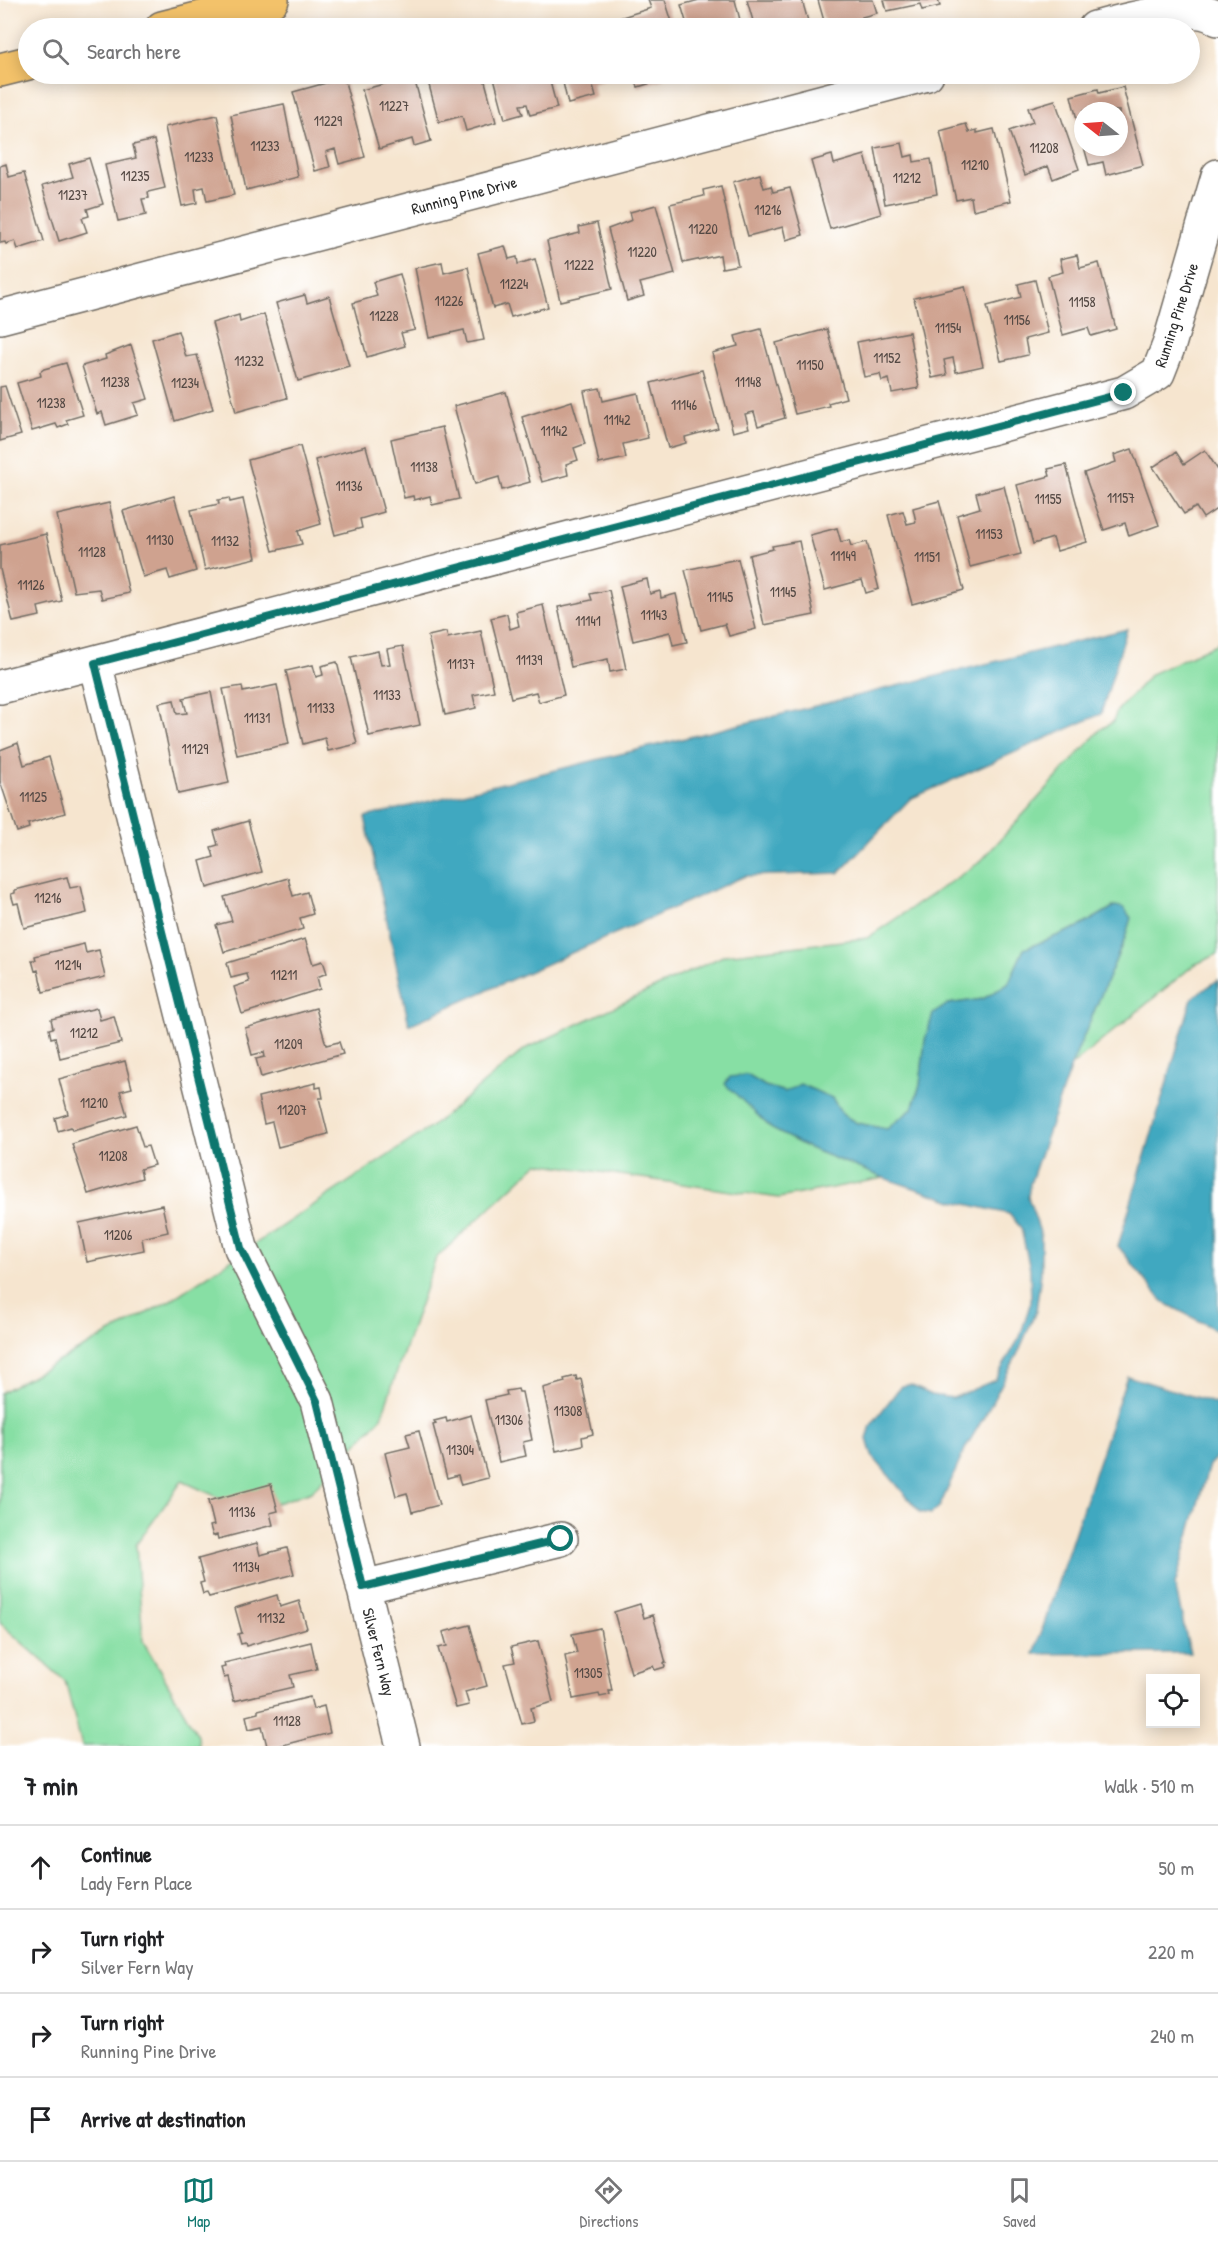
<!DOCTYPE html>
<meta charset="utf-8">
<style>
body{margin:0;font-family:"Patrick Hand",sans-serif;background:#f6f6f6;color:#202124}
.controls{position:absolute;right:18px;bottom:18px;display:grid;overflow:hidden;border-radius:0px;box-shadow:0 3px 15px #0003}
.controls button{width:54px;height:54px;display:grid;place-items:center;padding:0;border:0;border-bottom:2px solid #e0e0e0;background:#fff;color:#202124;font:30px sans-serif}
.compass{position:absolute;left:1074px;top:102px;width:54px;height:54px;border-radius:50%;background:#fff;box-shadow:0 3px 15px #0003;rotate:287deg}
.stop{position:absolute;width:18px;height:18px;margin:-14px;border:4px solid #0f766e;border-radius:50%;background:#fff}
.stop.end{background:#0f766e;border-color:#fff;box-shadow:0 2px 6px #0008}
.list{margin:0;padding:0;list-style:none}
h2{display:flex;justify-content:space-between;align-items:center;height:78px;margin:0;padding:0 24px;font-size:26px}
h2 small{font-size:20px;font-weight:400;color:#757577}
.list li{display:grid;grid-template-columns:39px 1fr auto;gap:18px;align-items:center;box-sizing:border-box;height:84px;padding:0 24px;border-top:2px solid #e0e0e0}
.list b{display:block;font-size:22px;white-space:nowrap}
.list p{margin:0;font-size:20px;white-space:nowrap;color:#757577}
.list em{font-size:20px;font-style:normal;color:#757577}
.icon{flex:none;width:33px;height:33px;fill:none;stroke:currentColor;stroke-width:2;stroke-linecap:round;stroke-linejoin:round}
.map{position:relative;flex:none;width:1218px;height:1746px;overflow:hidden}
.search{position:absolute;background:#fff;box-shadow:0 3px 15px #0003;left:18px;right:18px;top:18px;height:66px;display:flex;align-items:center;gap:15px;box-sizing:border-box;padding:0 21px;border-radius:33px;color:#757577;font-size:22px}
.sheet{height:414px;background:#fff}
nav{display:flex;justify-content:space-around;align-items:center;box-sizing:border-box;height:84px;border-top:2px solid #e0e0e0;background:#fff;font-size:16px;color:#757577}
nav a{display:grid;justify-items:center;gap:3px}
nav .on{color:#0f766e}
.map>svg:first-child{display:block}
.green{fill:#87dfa4;stroke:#598568;stroke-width:1.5}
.water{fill:#40a8c0;stroke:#366a76;stroke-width:1.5}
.building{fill:#cfa28f}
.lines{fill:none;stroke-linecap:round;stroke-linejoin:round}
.minor-casing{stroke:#726c64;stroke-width:36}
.major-casing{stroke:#726c64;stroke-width:36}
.minor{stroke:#fff;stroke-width:33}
.major{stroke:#f3c26a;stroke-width:33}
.route{stroke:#0f766e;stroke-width:8}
.labels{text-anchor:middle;stroke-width:5;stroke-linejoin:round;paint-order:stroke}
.number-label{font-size:14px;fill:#544944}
.street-label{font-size:16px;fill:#2b2b2b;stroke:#fff}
</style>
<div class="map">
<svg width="1218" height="1746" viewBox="0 0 1218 1746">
<rect width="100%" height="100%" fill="#fff"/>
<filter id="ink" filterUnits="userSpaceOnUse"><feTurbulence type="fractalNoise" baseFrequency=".0167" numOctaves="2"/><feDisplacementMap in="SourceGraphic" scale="12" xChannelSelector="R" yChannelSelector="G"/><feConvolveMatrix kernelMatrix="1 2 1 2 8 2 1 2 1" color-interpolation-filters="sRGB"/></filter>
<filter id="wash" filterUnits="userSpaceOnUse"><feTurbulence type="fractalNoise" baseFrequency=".008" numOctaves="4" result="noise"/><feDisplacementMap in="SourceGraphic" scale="24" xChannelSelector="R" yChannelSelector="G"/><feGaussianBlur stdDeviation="1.35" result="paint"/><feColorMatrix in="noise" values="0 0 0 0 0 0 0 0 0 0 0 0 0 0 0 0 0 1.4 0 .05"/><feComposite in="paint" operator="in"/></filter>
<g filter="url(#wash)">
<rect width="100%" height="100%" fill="#f6e5cf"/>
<path class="green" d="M1218,643V954L1194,965L1071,1066L1125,938L1115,906L1081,926L1024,949L1008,984L983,999L948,1004L925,1040L920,1085L912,1109L887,1129L857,1123L843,1115L832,1098L800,1084L786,1092L765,1086L747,1075L726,1084L772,1129L809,1148L884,1178L779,1198L538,1163L436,1258L381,1418L312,1491L251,1512L182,1481L136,1545L143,1641L198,1736L199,1746H82L65,1681L0,1623V1393L169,1301L431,1127L525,1049L725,955L867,938L980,862L1101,729L1113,722L1117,711L1151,674Z"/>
<path class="water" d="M1127,629L1101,714L910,799L839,873L745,876L409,1025L365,817Z
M1115,906L1124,908L1131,918L1125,938L1071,1066L1030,1184L1028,1197L1041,1235V1273L1036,1311L1018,1353L987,1412L966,1447L940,1506L931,1514L920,1512L872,1456L867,1439L871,1425L901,1386L910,1385L932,1395L953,1398L995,1380L1020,1337L1031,1301L1030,1269L1021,1228L1009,1214L953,1201L884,1178L809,1148L772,1129L725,1084L730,1077L747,1075L765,1086L785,1092L800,1084L832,1098L843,1115L857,1123L887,1129L912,1109L920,1085L925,1040L933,1014L948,1004L983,999L1008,984L1024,949L1081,926Z
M1218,980V1331L1163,1302L1118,1246L1192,998Z
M1127,1376L1218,1404V1456L1209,1465L1175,1585L1190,1653L1034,1654Z"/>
<g id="blocks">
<path class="building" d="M648,0H665L674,28H619L616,19L651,8Z
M699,0H735L742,28H688L681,5Z
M747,0H802L810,28H755Z
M818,0H873L877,13L862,17L863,20L854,22L855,28H826Z
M884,0H938L940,6L922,10L920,4L887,11Z
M396,74H413L431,141L414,146L412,139L379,149L362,90L398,80Z
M426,74H483L496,122L466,131L462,116L439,122Z
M493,74H548L557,108L530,115L527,104L520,105L523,114L505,119Z
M561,74H616L617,77L592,83L596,97L568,104Z
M633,74H662L664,79L638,87Z
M344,78L365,157L339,164L335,149L326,152L330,167L315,171L293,92Z
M1123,87L1143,165L1106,175L1103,162L1089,165L1084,147H1119V111H1083L1082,139L1071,96L1098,89L1099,93Z
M1055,100L1079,169L1053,179L1048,166L1025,175L1009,131L1033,122L1028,108Z
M284,104L298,177L246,190L231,115Z
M217,115L234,195L207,201L204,187L195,189L197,203L182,206L165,127Z
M966,124L969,132L977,130V133L994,129L1011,201L973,210L971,197L956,200L940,131Z
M154,140L165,188L148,192L149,198L142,199L146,215L118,221L105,165L136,158L133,145Z
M902,143L905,157L913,155L914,162L931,159L937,194L885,204L875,148Z
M832,155L834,164L865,155L881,214L830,229L811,161Z
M89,158L103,204L87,209L89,216L82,218L87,232L59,241L42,186L73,177L69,164Z
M6,164L9,177L24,173L44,241L18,249L15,241L6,244L5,242L0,243V166Z
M760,174L764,188L771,186L773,192L790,188L803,235L786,240L783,227L748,236L733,182Z
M721,186L738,265L722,268L720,255L683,263L670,204L704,196L703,190Z
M656,205L675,274L640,283L644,296L627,301L608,229L632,220L630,212Z
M597,223L612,289L560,301L547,241L580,233L579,227Z
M505,246L509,259L517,257L518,264L535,259L548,307L511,317L507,304L493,308L478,253Z
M1077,255L1080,268L1099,263L1116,329L1091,336L1088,328L1063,335L1048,276L1063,272L1060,259Z
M442,262L444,273L468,267L484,340L467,343L464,330L429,338L415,268Z
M400,274L415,330L401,333L405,346L367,357L353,303L377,296L373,282Z
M1035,280L1048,333L1025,339L1028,355L1001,361L987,306L1021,297L1018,284Z
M965,286L983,366L956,372L953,358L944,360L947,375L932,378L914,298Z
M305,295L307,303L329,296L349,366L298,381L276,303Z
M264,314L287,398L236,412L212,323L239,315L240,322Z
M761,329L785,418L758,426L754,412L745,414L749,428L733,432L712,353L738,346L735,336Z
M827,329L846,398L828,403L829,406L795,414L776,343Z
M178,331L186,357L197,355L213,409L175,421L152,339Z
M909,332L919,388L892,393L889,379L882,381L880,374L864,377L857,342Z
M131,345L148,399L134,403L138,415L106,425L102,412L97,414L82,366L106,359L105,355Z
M66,363L83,415L66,420L68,424L58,428L56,424L32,431L17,383L41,376L40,372L44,369Z
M702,370L718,428L685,437L686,443L668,448L651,383Z
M5,386L21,435L0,441V387Z
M600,388L603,401L638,393L648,438L623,444L626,458L599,464L584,391Z
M506,392L530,482L502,490L499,477L475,484L454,406Z
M572,401L585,444L574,448L578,460L566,464L568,475L542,482L522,417Z
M442,427L459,499L432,505L430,496L414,500L413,496L404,498L391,439Z
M300,446L321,524L298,531L302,544L273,551L248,460Z
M366,446L384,512L360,519L362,528L335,535L315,460Z
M1132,449L1159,525L1129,536L1125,523L1104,530L1084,473L1116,462L1114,455Z
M1205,450L1218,470V508L1203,518L1196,507L1184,514L1153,467L1176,452L1184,464Z
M1066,465L1087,542L1057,551L1053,538L1033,544L1017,485L1050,476L1048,469Z
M1004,486L1021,554L970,567L957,515L980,508L976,493Z
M174,496L196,571L170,579L167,570L143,577L123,511Z
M229,498L230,502L243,499L256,558L205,570L191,510L219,504L218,500Z
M939,501L964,590L912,604L888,515L903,511L907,524L916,522L913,508Z
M109,503L129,593L102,599L99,589L74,592L57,515Z
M837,528L841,542L849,540L851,546L867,542L879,589L866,593L862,580L825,590L810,535Z
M46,534L62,601L38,607L40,616L13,622L0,569V545Z
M799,541L814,615L764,625L749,555L773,549L772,546Z
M738,559L756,629L729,636L725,624L701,630L685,570Z
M647,579L650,594L660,591L661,598L676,594L687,642L673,645L670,632L633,641L620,586Z
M609,590L626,669L610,672L608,659L571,667L558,607L592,600L590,594Z
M543,605L564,695L539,702L536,692L511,698L491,618L507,614L510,629L519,626L516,612Z
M481,631L494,691L473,695L476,708L445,715L428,636L446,632L448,638Z
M403,646L420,725L369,736L351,657L378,651L381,665L390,664L387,649Z
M337,662L357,744L328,751L325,738L303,744L286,671L313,665L316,677L323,675L321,666Z
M277,685L289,744L237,755L223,689L242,686L243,692Z
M211,692L229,783L178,794L159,703L174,700L177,714L187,713L183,698Z
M18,743L24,765L49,757L65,813L28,824L29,828L17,832L0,781V750Z
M248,821L262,872L207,888L200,861L214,857L211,847L218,845L214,831Z
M67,877L70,888L81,886L87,913L24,928L18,903L14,904L11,894L15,893V890Z
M288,878L293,896L307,892L313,914L300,918L303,929L224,952L216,925L232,921L224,897Z
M305,939L313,964L323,961L327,973L317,977L320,989L242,1014L234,987L249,982L247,974L231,978L227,963Z
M84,944L86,953L99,950L105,977L43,992L38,970L35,971L32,960H36L35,956Z
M97,1008L100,1020L114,1016L121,1043L60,1058L55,1037L51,1038L49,1029L53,1028L51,1019Z
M316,1008L326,1045L339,1042L343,1054L261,1077L256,1059L265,1057L264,1052L252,1055L245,1028Z
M125,1061L132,1088L120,1091L127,1115L72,1130L71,1127L58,1131L55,1118L68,1114L59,1079Z
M316,1083V1088L321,1087L323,1098H319L328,1134L278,1147L272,1122L264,1124L258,1097Z
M136,1125L143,1147L148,1146L154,1165L140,1169L142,1178L88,1194L72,1144Z
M162,1205L168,1232L142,1238L144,1250L87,1262L79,1223Z
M576,1376L577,1380L581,1379L593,1434L582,1437L583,1445L556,1451L543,1388L565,1382L564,1379Z
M518,1389L519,1392H522L532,1440L523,1442L526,1456L499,1462L485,1400L507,1395L506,1391Z
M471,1415L488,1478L461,1485L458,1475L447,1478L433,1425L436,1424L434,1421L446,1418L447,1422Z
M419,1431L439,1505L412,1512L407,1493L396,1496L385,1453L410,1447L406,1434Z
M271,1484L278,1511L270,1513L273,1525L218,1539L217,1535L213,1536L210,1526L214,1525L208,1501Z
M257,1543L260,1555L287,1548L294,1574L209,1597L207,1593L203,1594L200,1583L204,1582L198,1559Z
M277,1595L280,1607L299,1601L307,1628L246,1646L245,1643L241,1644L238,1634L242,1633L235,1608Z
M640,1604L644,1618L653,1615L666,1663H664L665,1667L655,1670L653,1666L631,1673L614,1612Z
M470,1625L487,1686L465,1692L469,1705L456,1708L438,1648L447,1646L443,1632Z
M600,1628L612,1691H609L610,1695L600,1697L599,1694L573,1699L565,1656L577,1653L572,1634Z
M538,1641L553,1702L531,1708L534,1721L522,1724L505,1664L515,1662L511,1647Z
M311,1642L317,1669L290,1675L293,1687L234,1701L228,1677L224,1678L221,1668L225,1667L224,1663Z
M310,1697L313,1709L324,1706L330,1733L279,1746H267L262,1726L249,1729L246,1716L258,1713V1710Z"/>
</g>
</g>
<g filter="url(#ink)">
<use href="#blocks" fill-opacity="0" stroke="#726c64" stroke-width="1.5"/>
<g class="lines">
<g class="minor-casing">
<path id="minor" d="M1095,28C1124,21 1194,0 1218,19
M0,317L927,74
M95,663L241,1248L317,1401L403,1746
M0,687L1124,393L1158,373L1169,345L1218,176
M363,1587L561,1539"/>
</g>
<g class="major-casing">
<path id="major" d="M162,28L272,0
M0,70L28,63"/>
</g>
<use href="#minor" class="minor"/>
<use href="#major" class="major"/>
</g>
</g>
<g class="lines" filter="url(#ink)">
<path class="route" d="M561,1539L363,1587L317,1401L241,1248L95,663L1124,393"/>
</g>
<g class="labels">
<g class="number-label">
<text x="394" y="111">11227</text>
<text x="328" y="126">11229</text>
<text x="265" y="151">11233</text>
<text x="1044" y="153">11208</text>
<text x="199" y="162">11233</text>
<text x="975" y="170">11210</text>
<text x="135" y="181">11235</text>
<text x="907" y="183">11212</text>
<text x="73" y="200">11237</text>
<text x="768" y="215">11216</text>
<text x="703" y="234">11220</text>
<text x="642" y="257">11220</text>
<text x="579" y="270">11222</text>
<text x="514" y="289">11224</text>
<text x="449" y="306">11226</text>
<text x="1082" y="307">11158</text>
<text x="384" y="321">11228</text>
<text x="1017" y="325">11156</text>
<text x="948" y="333">11154</text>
<text x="887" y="363">11152</text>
<text x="249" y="366">11232</text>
<text x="810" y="370">11150</text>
<text x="115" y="387">11238</text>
<text x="748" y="387">11148</text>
<text x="185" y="388">11234</text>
<text x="51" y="408">11238</text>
<text x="684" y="410">11146</text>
<text x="617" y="425">11142</text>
<text x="554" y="436">11142</text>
<text x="424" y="472">11138</text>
<text x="349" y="491">11136</text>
<text x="1121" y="503">11157</text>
<text x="1048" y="504">11155</text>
<text x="989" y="539">11153</text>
<text x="160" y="545">11130</text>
<text x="225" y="546">11132</text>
<text x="92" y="557">11128</text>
<text x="843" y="561">11149</text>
<text x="927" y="562">11151</text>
<text x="31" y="590">11126</text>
<text x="783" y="597">11145</text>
<text x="720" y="602">11145</text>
<text x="654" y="620">11143</text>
<text x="588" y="626">11141</text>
<text x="529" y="665">11139</text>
<text x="461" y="669">11137</text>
<text x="387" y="700">11133</text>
<text x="321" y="713">11133</text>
<text x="257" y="723">11131</text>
<text x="195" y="754">11129</text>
<text x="33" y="802">11125</text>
<text x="48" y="903">11216</text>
<text x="68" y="970">11214</text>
<text x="284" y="980">11211</text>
<text x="84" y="1038">11212</text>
<text x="288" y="1049">11209</text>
<text x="94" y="1108">11210</text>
<text x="292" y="1115">11207</text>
<text x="113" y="1161">11208</text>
<text x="118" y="1240">11206</text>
<text x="568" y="1416">11308</text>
<text x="509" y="1425">11306</text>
<text x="460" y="1455">11304</text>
<text x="242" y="1517">11136</text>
<text x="246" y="1572">11134</text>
<text x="271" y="1623">11132</text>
<text x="588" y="1678">11305</text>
<text x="287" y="1726">11128</text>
</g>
<g class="street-label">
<text transform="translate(464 195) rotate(-15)" y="6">Running Pine Drive</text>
<text transform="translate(1176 315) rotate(-72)" y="6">Running Pine Drive</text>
<text transform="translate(379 1652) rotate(76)" y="6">Silver Fern Way</text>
</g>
</g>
</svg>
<div class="controls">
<button><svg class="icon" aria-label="locate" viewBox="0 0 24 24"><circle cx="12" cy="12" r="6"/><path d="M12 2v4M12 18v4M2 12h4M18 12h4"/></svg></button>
</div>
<svg class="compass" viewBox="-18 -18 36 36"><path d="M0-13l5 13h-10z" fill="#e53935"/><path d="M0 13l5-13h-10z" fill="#757577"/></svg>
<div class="stop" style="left:561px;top:1539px"></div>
<div class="stop end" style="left:1124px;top:393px"></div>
<div class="search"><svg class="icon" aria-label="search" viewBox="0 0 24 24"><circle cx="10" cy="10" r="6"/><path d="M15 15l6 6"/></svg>Search here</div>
</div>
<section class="sheet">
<h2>7 min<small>Walk · 510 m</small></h2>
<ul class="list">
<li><svg class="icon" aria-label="ahead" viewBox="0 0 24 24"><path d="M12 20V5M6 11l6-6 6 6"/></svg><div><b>Continue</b><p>Lady Fern Place</p></div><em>50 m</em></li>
<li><svg class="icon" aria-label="right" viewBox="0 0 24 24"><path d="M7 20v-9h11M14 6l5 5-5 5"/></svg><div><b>Turn right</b><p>Silver Fern Way</p></div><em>220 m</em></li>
<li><svg class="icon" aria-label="right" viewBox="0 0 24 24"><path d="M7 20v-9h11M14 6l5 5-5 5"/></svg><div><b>Turn right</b><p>Running Pine Drive</p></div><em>240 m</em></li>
<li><svg class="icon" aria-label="arrive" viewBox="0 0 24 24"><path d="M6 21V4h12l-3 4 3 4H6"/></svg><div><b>Arrive at destination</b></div></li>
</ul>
</section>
<nav>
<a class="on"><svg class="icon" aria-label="map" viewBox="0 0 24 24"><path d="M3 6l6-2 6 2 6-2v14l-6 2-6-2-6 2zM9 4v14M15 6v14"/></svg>Map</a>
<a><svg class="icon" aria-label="directions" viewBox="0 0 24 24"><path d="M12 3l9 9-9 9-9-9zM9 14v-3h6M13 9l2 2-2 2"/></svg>Directions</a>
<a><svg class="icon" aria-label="saved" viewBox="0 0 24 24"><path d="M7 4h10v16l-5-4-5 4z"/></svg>Saved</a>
</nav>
